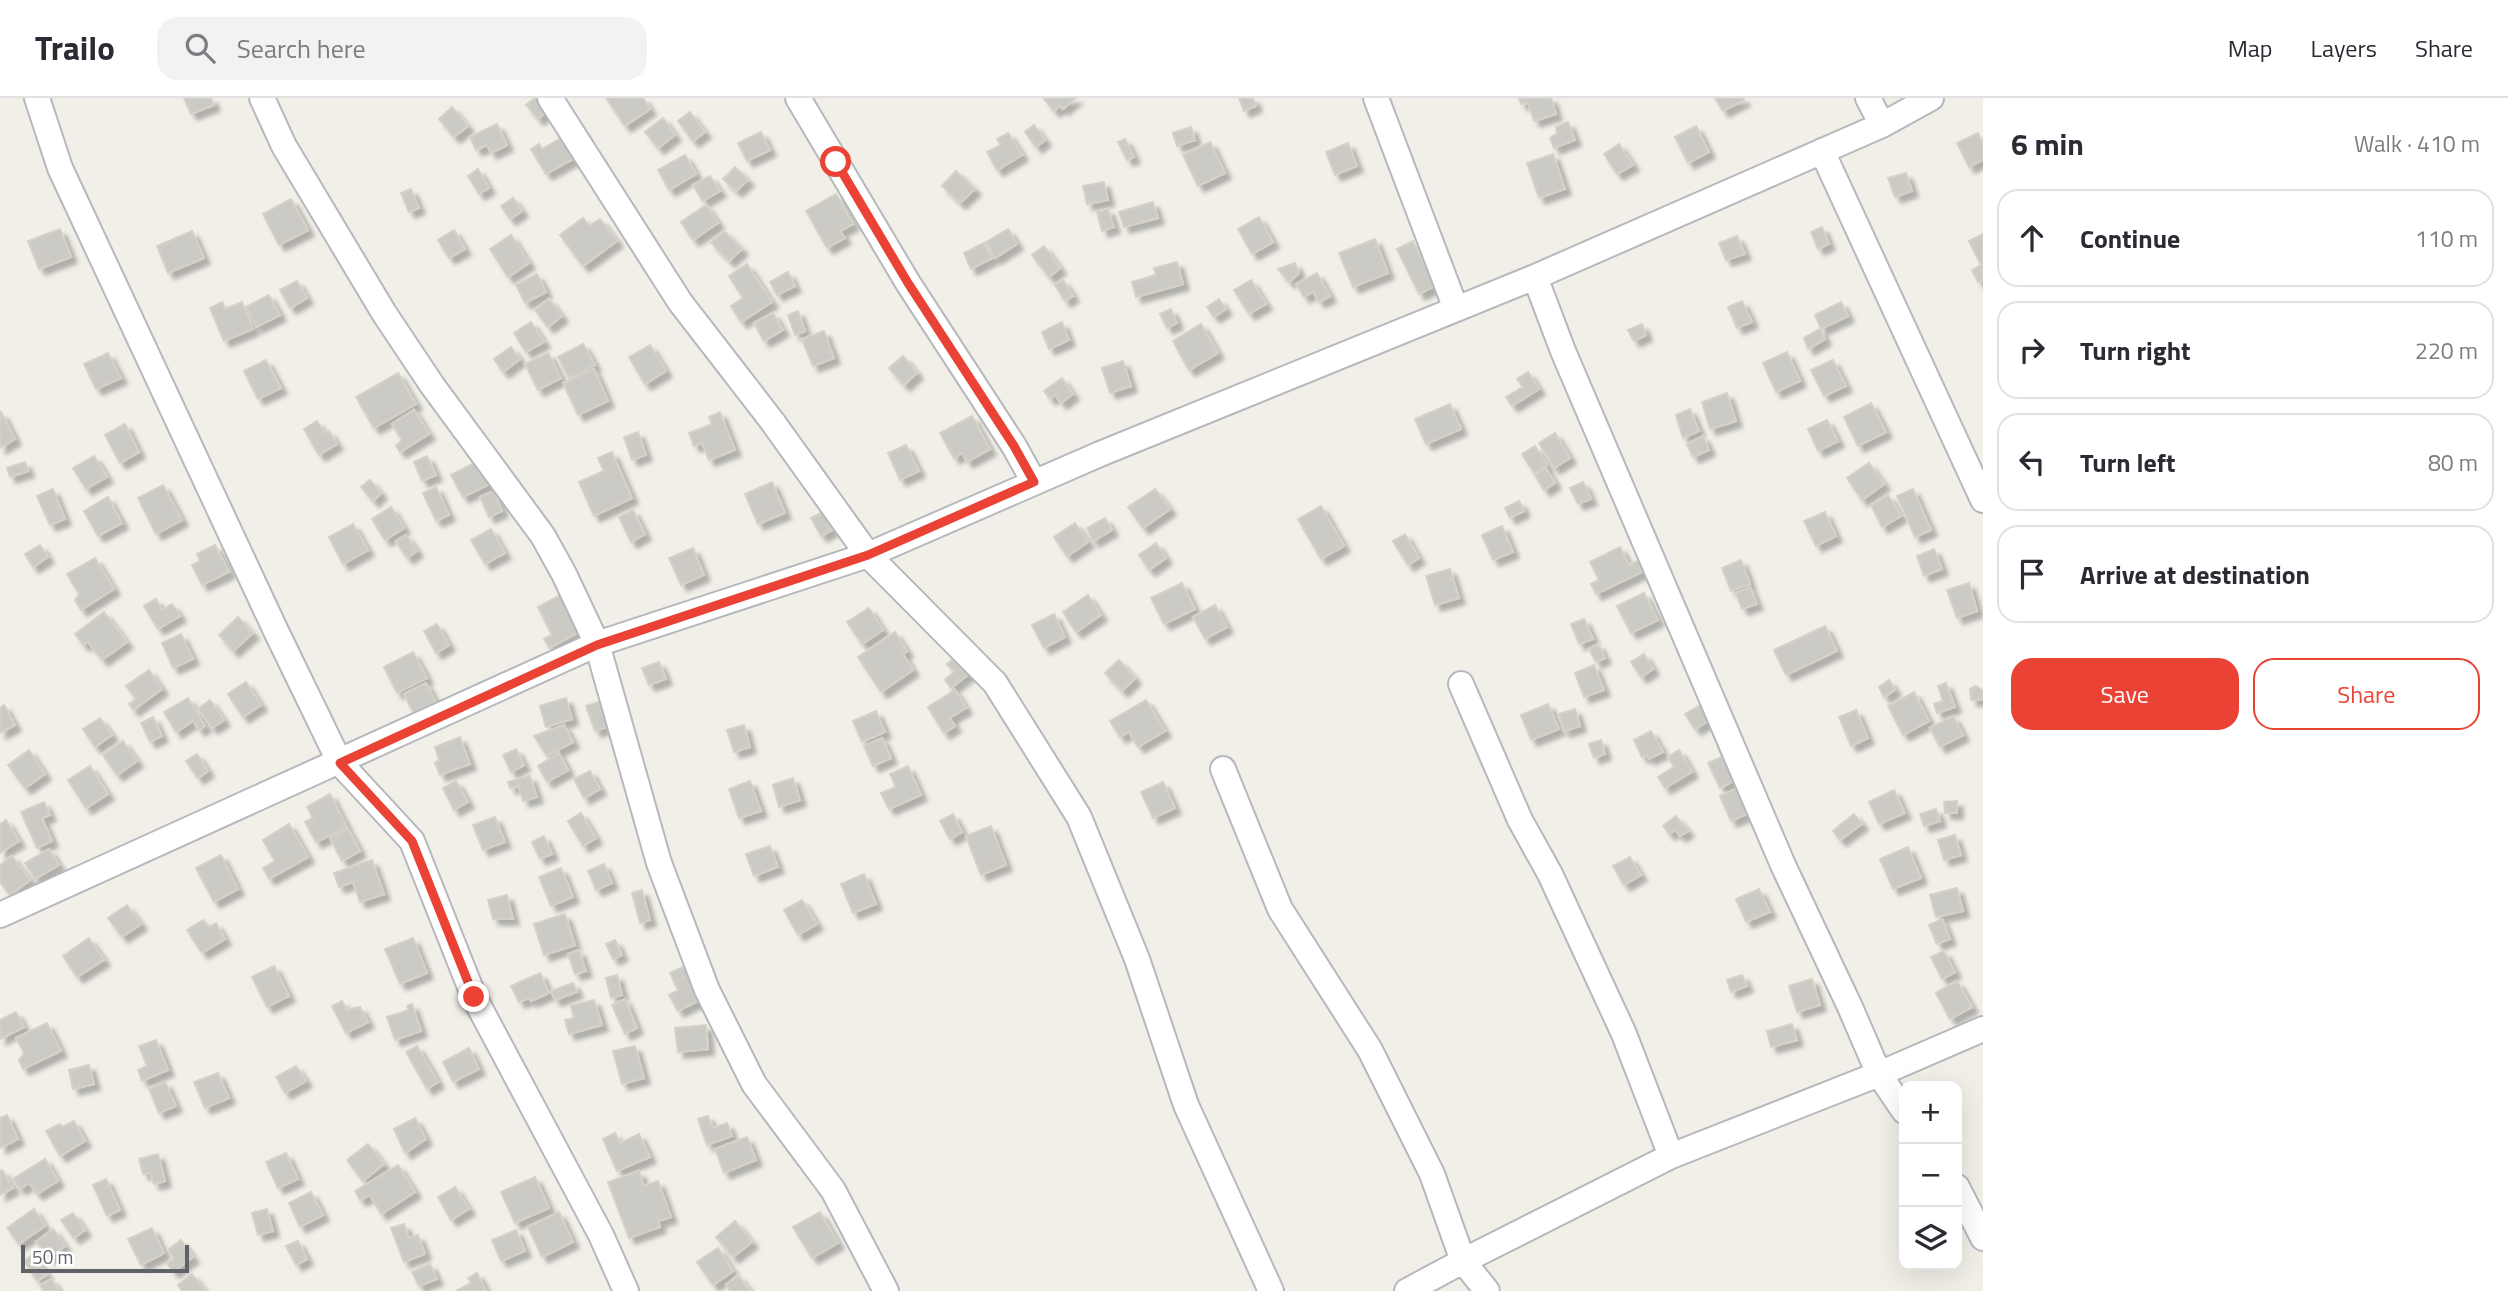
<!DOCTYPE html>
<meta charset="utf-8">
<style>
body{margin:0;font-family:"Titillium Web",sans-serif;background:#f2f2f3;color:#2b2b33}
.controls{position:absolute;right:21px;bottom:21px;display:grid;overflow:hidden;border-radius:14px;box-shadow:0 7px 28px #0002}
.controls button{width:63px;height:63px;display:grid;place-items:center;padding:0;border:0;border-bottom:2px solid #e1e1e2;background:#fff;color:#2b2b33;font:35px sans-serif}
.scale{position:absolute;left:21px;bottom:18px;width:168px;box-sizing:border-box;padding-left:7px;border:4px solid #5f6368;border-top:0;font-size:19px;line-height:24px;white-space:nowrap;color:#5f6368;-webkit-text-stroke:5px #fff;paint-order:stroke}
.stop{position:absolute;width:21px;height:21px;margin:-16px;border:5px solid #ea4335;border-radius:50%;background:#fff}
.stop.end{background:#ea4335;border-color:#fff;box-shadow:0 2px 7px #0008}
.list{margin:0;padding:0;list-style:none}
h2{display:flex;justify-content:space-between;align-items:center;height:91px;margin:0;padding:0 28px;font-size:30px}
h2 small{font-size:23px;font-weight:400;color:#7c7c81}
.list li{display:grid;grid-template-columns:46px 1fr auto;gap:21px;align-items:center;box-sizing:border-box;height:98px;margin:0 14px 14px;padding:0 14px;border:2px solid #e1e1e2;border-radius:21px}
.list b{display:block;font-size:26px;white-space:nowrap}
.list em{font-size:23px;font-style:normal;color:#7c7c81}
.actions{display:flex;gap:14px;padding:21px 28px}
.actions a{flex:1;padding:16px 0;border:2px solid #ea4335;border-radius:21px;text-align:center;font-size:24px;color:#ea4335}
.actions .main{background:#ea4335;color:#fff}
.icon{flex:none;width:38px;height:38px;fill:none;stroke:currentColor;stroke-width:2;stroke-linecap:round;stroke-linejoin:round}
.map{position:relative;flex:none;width:1983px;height:1193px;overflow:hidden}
header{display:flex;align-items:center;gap:42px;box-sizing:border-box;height:98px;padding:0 35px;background:#fff;border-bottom:2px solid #e1e1e2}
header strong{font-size:33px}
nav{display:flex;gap:38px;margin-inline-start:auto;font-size:24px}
.search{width:490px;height:63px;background:#f2f2f3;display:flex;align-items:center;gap:18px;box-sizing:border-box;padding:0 24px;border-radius:21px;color:#7c7c81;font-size:26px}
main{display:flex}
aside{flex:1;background:#fff}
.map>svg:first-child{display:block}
.building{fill:#cccac5;stroke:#d6d1c6;stroke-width:2;filter:url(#shadow)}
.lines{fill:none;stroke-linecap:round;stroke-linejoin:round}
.minor-casing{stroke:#b5b8bc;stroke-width:28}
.minor{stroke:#fff;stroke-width:24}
.route{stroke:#ea4335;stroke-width:9}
</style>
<header>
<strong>Trailo</strong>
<div class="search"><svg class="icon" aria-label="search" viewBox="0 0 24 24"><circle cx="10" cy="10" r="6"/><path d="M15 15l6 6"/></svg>Search here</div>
<nav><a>Map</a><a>Layers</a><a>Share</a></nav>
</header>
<main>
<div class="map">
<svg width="1983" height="1193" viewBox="0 0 1983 1193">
<defs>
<filter id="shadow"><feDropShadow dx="6" dy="6" stdDeviation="2" flood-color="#0004"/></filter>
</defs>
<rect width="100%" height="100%" fill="#f1efe8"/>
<path class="building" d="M184,0H211L214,7L191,16Z
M535,0H549L554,7L538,21L526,7Z
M606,0H643L650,11L625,28Z
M1046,0H1076L1063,11L1060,8L1054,13L1044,1Z
M1239,0H1253L1256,8L1244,13Z
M1519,0H1551L1556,16L1534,23L1528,4L1521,6Z
M1715,0H1743L1744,2L1723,13Z
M452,9L468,28L454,39L439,21Z
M690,14L705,34L693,43L678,23Z
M663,20L675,37L658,50L645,34Z
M1568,24L1575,42L1554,50L1550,40L1557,35L1556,29Z
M497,26L507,47L491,55L487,47L476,52L470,39Z
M1034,27L1045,42L1036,49L1025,34Z
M1696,28L1709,54L1688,65L1675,39Z
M1191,29L1195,42L1177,48L1173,35Z
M761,34L770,52L747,63L738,45Z
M1008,35L1022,57L997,72L987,54L1001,47L997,41Z
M1978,35L1983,46V62L1969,69L1957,45Z
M566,37L578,58L546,76L531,51L539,46L542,51Z
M1125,41L1134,59L1127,62L1118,44Z
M1210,44L1225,75L1198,88L1183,57Z
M1348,45L1357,68L1335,77L1326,54Z
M1619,46L1633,67L1617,76L1604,56Z
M1553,56L1565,91L1539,100L1527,65Z
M685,57L696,76L669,92L658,72Z
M735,69L748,82L736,93L723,81Z
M478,71L489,90L479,96L468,78Z
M956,73L975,91L960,105L942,88Z
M1906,75L1912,93L1895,99L1888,80Z
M710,78L720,93L703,103L693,87Z
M1104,84L1108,102L1087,106L1083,88Z
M411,91L419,110L409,114L401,95Z
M836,96L853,126L840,133L845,140L827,150L806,113Z
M513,100L522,113L510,121L501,108Z
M291,101L308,132L279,147L263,116Z
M1153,104L1158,120L1124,129L1119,114Z
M706,107L718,125L693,142L681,124Z
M1108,111L1114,129L1102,133L1097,114Z
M1259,119L1273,144L1252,156L1238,131Z
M583,120L589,128L600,121L617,143L583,168L560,137Z
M1822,129L1829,146L1818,151L1811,134Z
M60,131L71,159L39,171L28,143Z
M1008,131L1017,146L995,160L986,144Z
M454,132L465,151L449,160L438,142Z
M192,133L204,160L168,175L157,148Z
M724,133L742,151L729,163L711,145Z
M1983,136V182L1978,184L1972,172L1981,167L1969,143Z
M511,137L529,165L508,179L490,151Z
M1737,138L1745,156L1726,162L1719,145Z
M1375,141L1388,175L1353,189L1339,155Z
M1413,143L1435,188L1419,196L1397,151Z
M984,145L992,160L971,171L964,155Z
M1044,148L1060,170L1049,179L1032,157Z
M1177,164L1183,186L1136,199L1132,184L1156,177L1154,170Z
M1295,165L1299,175L1289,184L1278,171Z
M747,166L772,204L741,224L731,208L743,200L729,178Z
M788,174L795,188L777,197L770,184Z
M1317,175L1330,198L1319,204L1313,194L1304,199L1296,186Z
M537,176L546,194L525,205L516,187Z
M1063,182L1073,198L1065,203L1055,187Z
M1251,182L1266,206L1249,216L1234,192Z
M297,183L307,200L290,210L280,192Z
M269,197L280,217L256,229L246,209Z
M549,201L562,218L548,229L535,212Z
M1219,201L1226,211L1214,219L1207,209Z
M1742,203L1752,224L1737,230L1728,209Z
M222,204L225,211L242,204L253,231L224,243L210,210Z
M1841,204L1848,218L1821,231L1815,217Z
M1171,211L1177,225L1167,230L1160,216Z
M798,213L805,233L795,237L788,217Z
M773,215L783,232L764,243L754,225Z
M531,224L544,244L526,254L514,235Z
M1062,224L1069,242L1049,251L1042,234Z
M1201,226L1218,255L1189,272L1173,243Z
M1642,226L1646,237L1634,243L1628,232Z
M1820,231L1825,241L1808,251L1804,240Z
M824,233L834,260L813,268L802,241Z
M583,246L595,267L569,280L558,259Z
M650,247L666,273L645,286L629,259Z
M511,249L520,261L503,274L494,261Z
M1787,254L1800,283L1776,294L1763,265Z
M108,255L121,280L96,291L84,266Z
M548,255L561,280L538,292L525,266Z
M903,258L917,275L904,287L889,270Z
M266,262L281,290L258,301L244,273Z
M1833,262L1846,288L1824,298L1811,272Z
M1123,263L1131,288L1110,295L1102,270Z
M594,271L608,303L578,317L563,285Z
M1528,274L1539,291L1512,308L1506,299L1523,289L1517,281Z
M398,275L416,306L374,330L356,299Z
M1062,280L1073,296L1061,305L1055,297L1050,301L1044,293Z
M1727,295L1736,323L1710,331L1702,304Z
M1871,305L1886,334L1858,348L1844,319Z
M1450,306L1461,331L1426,346L1415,321Z
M1690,311L1699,333L1683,340L1676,317Z
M414,312L429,336L400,354L396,348L402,342L392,326Z
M1,314L15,341L0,350V315Z
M720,314L735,352L709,362L702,345L694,348L689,335L712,326L709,319Z
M972,318L990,351L967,364L962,355L954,360L940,335Z
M1827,322L1838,343L1818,353L1808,331Z
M317,323L325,335L329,333L337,346L319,357L304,331Z
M125,326L139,354L120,365L105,337Z
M638,334L646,357L632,362L624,339Z
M1555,335L1570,360L1554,370L1539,345Z
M1703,338L1709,352L1693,359L1687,346Z
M906,347L919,373L900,382L888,355Z
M1535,348L1547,367L1534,375L1522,356Z
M612,354L632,400L594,418L579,384L604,373L598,360Z
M94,358L107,379L86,391L73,370Z
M427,358L436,377L422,383L414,364Z
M484,360L496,383L463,399L451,377Z
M25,364L28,373L10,379L7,370Z
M1869,365L1884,386L1862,402L1847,380Z
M1546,370L1555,385L1544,392L1535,377Z
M370,382L381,395L373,403L361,389Z
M772,384L785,415L758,426L745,396Z
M1583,384L1591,401L1578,406L1570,390Z
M163,387L182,422L156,436L138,400Z
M436,389L449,417L436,423L423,395Z
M53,391L65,421L50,427L37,398Z
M1155,391L1170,411L1143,430L1128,409Z
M1913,391L1931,432L1915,439L1897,398Z
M494,393L502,413L489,419L480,399Z
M1888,397L1901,418L1882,429L1871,407Z
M108,399L122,425L98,438L84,413Z
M1519,403L1524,413L1510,420L1505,410Z
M1321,408L1344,448L1321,461L1298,421Z
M391,409L404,430L385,442L372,421Z
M633,412L645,436L631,444L619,419Z
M823,414L832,432L821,438L811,420Z
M1825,414L1836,438L1816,448L1804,423Z
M1105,420L1112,432L1093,443L1087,430Z
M1075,425L1088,444L1067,458L1054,439Z
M353,426L368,452L343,466L329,439Z
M1502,428L1513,454L1493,462L1482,437Z
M491,431L505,455L485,466L471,442Z
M1405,436L1419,460L1408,467L1393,443Z
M406,437L417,453L407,460L396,443Z
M1156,445L1166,460L1149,472L1139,457Z
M40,447L48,459L33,469L25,456Z
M215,447L229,474L202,487L192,467L200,463L197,456Z
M1620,449L1629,467L1639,462L1644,473L1596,496L1591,486L1599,482L1590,464Z
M693,450L704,477L681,487L669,460Z
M1934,451L1942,471L1924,478L1917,458Z
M95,460L114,491L81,512L75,502L79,496L67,476Z
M1741,462L1750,486L1731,493L1722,470Z
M1450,471L1459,500L1435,507L1426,478Z
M1182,485L1195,511L1164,526L1151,500Z
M1969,485L1977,513L1957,520L1947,492Z
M1750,489L1757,506L1742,511L1736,495Z
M566,494L585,531L549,550L544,541L552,537L538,509Z
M1644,495L1658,522L1631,535L1617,508Z
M1088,497L1101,517L1076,534L1063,514Z
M156,501L162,512L172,506L180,518L158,531L144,508Z
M1215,507L1227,529L1205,541L1193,519Z
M869,510L883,532L862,546L847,524Z
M104,514L127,544L102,562L88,544L83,547L75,536Z
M1054,516L1065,539L1044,550L1032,527Z
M238,519L253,535L233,553L219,537Z
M1584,521L1593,541L1579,546L1571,526Z
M437,526L449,547L436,555L424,533Z
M1825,528L1837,553L1786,577L1774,552Z
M895,534L907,553L903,556L913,572L881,594L858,559Z
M181,536L193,561L173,570L162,545Z
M1598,546L1605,560L1596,564L1589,551Z
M413,554L427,580L397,595L384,569Z
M1644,556L1653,571L1641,579L1631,564Z
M958,557L971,574L951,590L945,582L954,574L947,566Z
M1119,562L1135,580L1122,593L1105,575Z
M659,564L666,581L649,587L642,570Z
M1594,567L1604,592L1584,599L1575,575Z
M149,572L162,591L133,612L129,606L136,601L126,588Z
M1889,582L1895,592L1884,599L1879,589Z
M246,584L261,607L243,619L228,596Z
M426,585L436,605L414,616L404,596Z
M1946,585L1955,609L1937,615L1934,606L1943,603L1938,588Z
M1976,588L1983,593V601L1971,602L1970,591Z
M955,592L966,610L950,620L955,628L944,635L928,609Z
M1914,594L1929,623L1903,637L1888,608Z
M188,600L205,628L199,632L193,623L176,634L164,614Z
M566,600L572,621L546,629L540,608Z
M210,602L224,622L212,630L198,611Z
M605,602L613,627L595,633L586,608Z
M1146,602L1165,633L1138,649L1129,634L1120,639L1110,623Z
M1548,606L1559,631L1531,642L1521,617Z
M1702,606L1712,621L1695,631L1685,616Z
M4,607L15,627L0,635V610Z
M1575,611L1580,628L1564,633L1559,616Z
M1856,612L1868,640L1851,648L1839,619Z
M876,613L885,634L862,644L853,623Z
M1953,618L1963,637L1940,649L1930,630Z
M153,619L162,638L150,644L141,625Z
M100,620L112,637L95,649L83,631Z
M564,627L573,644L547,658L534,638Z
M744,627L750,649L734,654L727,632Z
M1651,633L1663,654L1649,661L1647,657L1642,659L1634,642Z
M460,639L470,666L440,677L435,665L439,662L435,649Z
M882,640L891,660L873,668L864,648Z
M1601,642L1605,656L1594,660L1589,646Z
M123,643L137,663L117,677L103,657Z
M1727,645L1743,678L1720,690L1708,665L1722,659L1718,649Z
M516,651L524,667L511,674L503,657Z
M29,652L45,676L25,690L8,667Z
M1679,652L1692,674L1665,690L1658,679L1674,669L1668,659Z
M559,655L568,672L547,684L538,668Z
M197,656L208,673L198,680L186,663Z
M90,668L108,696L86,710L68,682Z
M908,668L921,697L889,711L881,695L896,689L890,676Z
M590,673L600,691L584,700L574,681Z
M530,678L537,699L523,703L519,688L510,690L508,684Z
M793,680L800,702L779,709L773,687Z
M456,683L468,704L454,712L443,690Z
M750,683L761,713L739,720L729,691Z
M1163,684L1175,710L1153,720L1141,694Z
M1745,687L1756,712L1731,723L1720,698Z
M1894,692L1905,715L1879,726L1869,704Z
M330,696L347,729L316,744L305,724L313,720L307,709Z
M1957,703V715H1945L1944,704Z
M44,704L50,717L42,720L52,743L37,750L21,714Z
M1936,711L1940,723L1924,728L1920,716Z
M581,715L596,740L583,748L568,723Z
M953,716L962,734L950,741L940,723Z
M1854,716L1862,726L1840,742L1833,733Z
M1676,718L1688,733L1680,738L1675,732L1669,736L1663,728Z
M495,719L505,744L483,752L473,727Z
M6,722L19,743L0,755V726Z
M289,726L308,759L269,781L263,770L275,763L263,742Z
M991,728L1006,767L981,777L966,738Z
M348,731L360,753L342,763L330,740Z
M1955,737L1961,757L1944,762L1938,742Z
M544,738L552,756L540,761L532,744Z
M770,748L778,769L754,778L746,756Z
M1908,749L1921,780L1893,791L1880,761Z
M49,751L59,767L35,781L25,765Z
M221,757L238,791L214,804L196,770Z
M12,758L30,782L10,797L0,784V767Z
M1630,759L1641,777L1624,787L1613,768Z
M372,762L384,796L360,804L353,784L339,789L334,775Z
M604,766L612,785L596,792L588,773Z
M561,770L573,799L551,808L539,779Z
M864,776L876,806L853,815L841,786Z
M1957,790L1963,813L1936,819L1930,797Z
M1759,791L1770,814L1746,824L1736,801Z
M642,792L650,822L640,825L632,795Z
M507,797L513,821H493L488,802Z
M802,802L817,826L798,837L784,812Z
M127,807L141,826L122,839L108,820Z
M565,816L575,847L544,857L534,826Z
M1942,821L1950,841L1937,846L1929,827Z
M203,822L209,829L216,825L225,841L202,855L187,832Z
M89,840L104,862L77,879L63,858Z
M413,840L427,875L400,886L385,851Z
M615,842L622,857L613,861L606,846Z
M579,852L586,873L575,876L568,856Z
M1944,853L1955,874L1942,881L1931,859Z
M692,865L708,898L678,913L669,897L678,892L670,875Z
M274,868L289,898L267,909L252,879Z
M540,875L549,895L531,903L529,900L519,904L511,888Z
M617,877L622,897L611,900L606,880Z
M1742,877L1747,888L1731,894L1727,882Z
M1812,881L1820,907L1797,914L1789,888Z
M1957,883L1972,909L1950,921L1936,895Z
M573,885L577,894L555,902L551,893Z
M625,901L637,930L625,936L612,907Z
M594,902L602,927L569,936L565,922L574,920L571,908Z
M342,903L347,912L360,909L368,924L346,935L332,908Z
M412,906L421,933L395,942L387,919L409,912L407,908Z
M16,914L24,929L0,941V922Z
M47,925L61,953L23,971L19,962L24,955L16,940Z
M1792,926L1797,942L1771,949L1767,933Z
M706,927L708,951L678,954L675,930Z
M156,942L168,972L142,983L138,972L147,968L139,948Z
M417,948L438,984L427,991L406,954Z
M635,948L644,980L622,986L613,953Z
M469,950L479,971L453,984L443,964Z
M89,967L94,986L73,991L69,972Z
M296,968L306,983L285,995L276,979Z
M218,975L229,1000L205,1010L194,984Z
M165,984L176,1008L159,1015L149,991Z
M7,1017L18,1041L0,1050V1020Z
M708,1018L713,1030L727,1025L732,1038L707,1047L698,1021Z
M415,1020L426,1041L405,1055L394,1031Z
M74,1023L85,1043L60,1058L46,1033L60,1026L62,1029Z
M615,1035L620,1045L639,1036L650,1059L617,1073L603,1041Z
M747,1039L756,1062L724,1075L715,1051Z
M368,1046L384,1066L363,1083L347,1062Z
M286,1055L298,1081L278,1090L266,1064Z
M158,1056L165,1083L154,1086L150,1074L143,1076L139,1061Z
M45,1061L58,1083L37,1096L29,1085L20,1091L13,1081Z
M398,1067L415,1094L381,1116L370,1097L360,1102L355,1093Z
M2,1072L13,1090L0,1097V1073Z
M639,1073L644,1088L658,1083L671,1119L658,1123L660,1129L629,1140L608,1084Z
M535,1079L549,1110L515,1125L501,1094Z
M106,1081L120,1112L107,1118L93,1087Z
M455,1089L469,1111L451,1122L438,1099Z
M311,1094L323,1117L300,1129L289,1105Z
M34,1111L45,1128L19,1146L7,1130Z
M267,1111L273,1133L258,1137L252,1115Z
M559,1114L573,1144L542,1159L528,1129Z
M820,1114L838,1145L812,1160L793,1129Z
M73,1115L85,1132L74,1140L61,1122Z
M735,1123L752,1144L733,1159L716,1139Z
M404,1126L409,1140L418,1137L425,1156L404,1164L391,1130Z
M152,1130L164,1155L141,1167L128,1141Z
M53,1131L65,1148L49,1160L36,1144Z
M516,1132L525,1153L501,1163L492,1142Z
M181,1142L193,1159L173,1174L167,1165L174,1160L168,1152Z
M298,1143L307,1161L296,1167L286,1148Z
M718,1150L733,1173L713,1187L697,1164Z
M34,1156L47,1177L37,1183L24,1163Z
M430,1166L437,1181L419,1188L412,1174Z
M477,1175L486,1193H456L471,1185L468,1180Z
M192,1176L205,1193H182L178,1187Z
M738,1177L750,1193H730L726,1187Z
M51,1181L59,1193H44L40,1187Z"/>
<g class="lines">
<g class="minor-casing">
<path id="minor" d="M37,0L60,70L275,531L340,665L412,743L474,899L601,1137L626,1193
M262,0L284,48L384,215L432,287L543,438L564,476L597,546L659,765L707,892L754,986L833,1092L886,1193
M550,0L680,204L772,323L868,457L995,585L1079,719L1137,861L1186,1007L1271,1193
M798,0L908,185L1014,348L1034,384
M1376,0L1456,211
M1868,0L1882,27
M1822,53L1983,402
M1535,179L1563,253L1783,767L1850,909L1879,976L1904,1013
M1461,586L1520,722L1550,776L1624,936L1671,1058
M1223,671L1280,811L1370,952L1432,1076L1463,1163L1487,1193
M0,817L597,546L868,457L1100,356L1535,179L1882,27L1931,0
M1957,1089L1983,1140
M1407,1193L1463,1163L1671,1058L1879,976L1983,931"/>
</g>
<use href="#minor" class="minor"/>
</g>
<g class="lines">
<path class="route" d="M474,899L412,743L340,665L597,547L868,457L1034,384L1014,348L908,185L836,64"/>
</g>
</svg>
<div class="controls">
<button>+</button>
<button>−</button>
<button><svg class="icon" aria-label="layers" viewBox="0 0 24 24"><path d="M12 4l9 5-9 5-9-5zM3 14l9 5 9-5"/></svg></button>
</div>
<div class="scale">50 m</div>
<div class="stop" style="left:836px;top:64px"></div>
<div class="stop end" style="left:474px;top:899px"></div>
</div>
<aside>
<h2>6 min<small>Walk · 410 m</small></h2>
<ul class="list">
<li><svg class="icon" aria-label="ahead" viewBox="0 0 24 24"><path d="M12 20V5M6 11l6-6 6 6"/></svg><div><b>Continue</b></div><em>110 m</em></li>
<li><svg class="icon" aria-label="right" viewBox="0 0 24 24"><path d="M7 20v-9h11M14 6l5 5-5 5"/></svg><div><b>Turn right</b></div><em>220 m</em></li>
<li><svg class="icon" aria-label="left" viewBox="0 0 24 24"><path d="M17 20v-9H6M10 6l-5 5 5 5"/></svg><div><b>Turn left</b></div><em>80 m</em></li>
<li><svg class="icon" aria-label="arrive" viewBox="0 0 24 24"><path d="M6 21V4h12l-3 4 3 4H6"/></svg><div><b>Arrive at destination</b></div></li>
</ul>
<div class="actions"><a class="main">Save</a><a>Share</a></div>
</aside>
</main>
